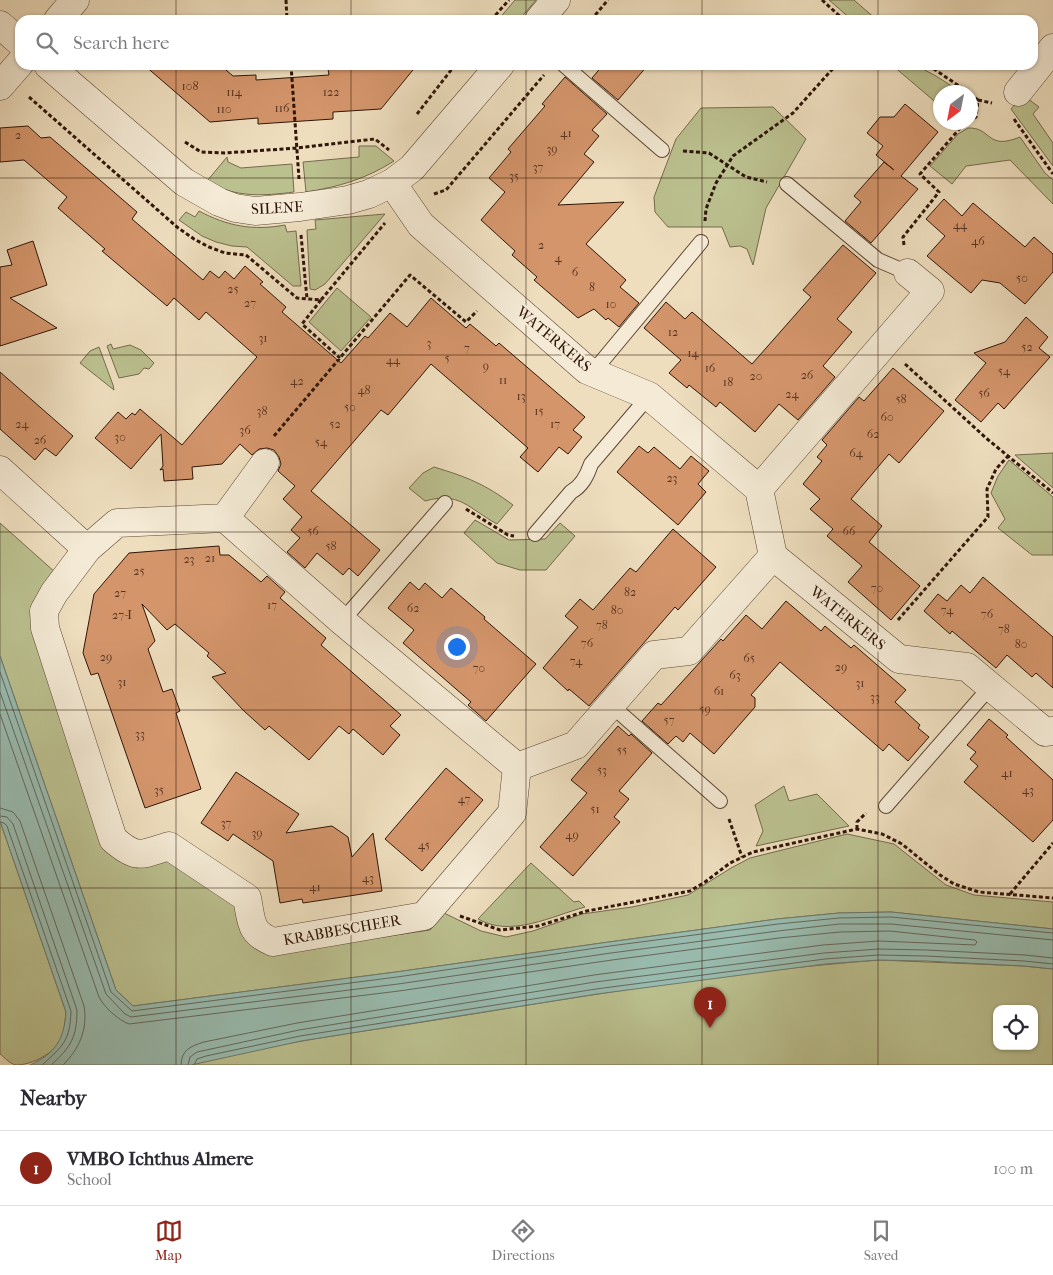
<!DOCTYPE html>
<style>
body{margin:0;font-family:"IM FELL French Canon",serif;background:#f2f2f3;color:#2b2b33}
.controls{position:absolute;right:15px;bottom:15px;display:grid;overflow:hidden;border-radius:10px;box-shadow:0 1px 4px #0004}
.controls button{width:45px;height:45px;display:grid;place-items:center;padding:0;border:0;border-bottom:1px solid #e1e1e2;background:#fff;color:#2b2b33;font:25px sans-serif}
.compass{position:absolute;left:933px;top:85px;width:45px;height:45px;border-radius:50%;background:#fff;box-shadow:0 1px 4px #0004;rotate:212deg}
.you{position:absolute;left:456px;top:646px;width:18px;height:18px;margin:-12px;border:4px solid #fff;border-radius:50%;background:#1a73e8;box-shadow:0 0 0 8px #1a73e833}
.badge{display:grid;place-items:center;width:32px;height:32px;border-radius:50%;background:#8f2418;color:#fff;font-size:16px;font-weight:700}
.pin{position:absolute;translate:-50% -41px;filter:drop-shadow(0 1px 2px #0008)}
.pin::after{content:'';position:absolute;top:26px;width:18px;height:15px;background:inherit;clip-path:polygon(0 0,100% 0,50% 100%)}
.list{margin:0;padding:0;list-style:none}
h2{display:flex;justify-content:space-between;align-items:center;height:65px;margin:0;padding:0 20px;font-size:21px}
h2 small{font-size:16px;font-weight:400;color:#7c7c81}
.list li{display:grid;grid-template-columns:32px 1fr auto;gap:15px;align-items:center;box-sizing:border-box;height:75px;padding:0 20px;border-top:1px solid #e1e1e2}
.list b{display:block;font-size:19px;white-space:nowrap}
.list p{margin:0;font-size:16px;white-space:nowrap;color:#7c7c81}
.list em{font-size:16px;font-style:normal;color:#7c7c81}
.icon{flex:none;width:28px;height:28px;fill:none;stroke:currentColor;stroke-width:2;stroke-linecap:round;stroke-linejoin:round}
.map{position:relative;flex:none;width:1053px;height:1065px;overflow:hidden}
.search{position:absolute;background:#fff;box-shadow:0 1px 4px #0004;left:15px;right:15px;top:15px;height:55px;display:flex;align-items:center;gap:12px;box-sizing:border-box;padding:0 18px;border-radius:15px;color:#7c7c81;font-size:19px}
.sheet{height:140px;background:#fff}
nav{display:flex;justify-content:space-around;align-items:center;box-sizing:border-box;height:70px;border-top:1px solid #e1e1e2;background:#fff;font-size:14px;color:#7c7c81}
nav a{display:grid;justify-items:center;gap:2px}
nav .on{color:#8f2418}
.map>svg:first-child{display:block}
.green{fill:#bbc08f;stroke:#756a4c;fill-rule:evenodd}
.water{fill:#99bcb0;stroke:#6f796d}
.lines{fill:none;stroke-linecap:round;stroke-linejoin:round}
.shore{stroke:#64685c;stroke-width:1}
.building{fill:#d4956b;stroke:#2f1509}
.service-casing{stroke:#5f4736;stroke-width:16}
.minor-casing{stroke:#5f4736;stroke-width:29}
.tertiary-casing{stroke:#5f4736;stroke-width:29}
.path{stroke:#2f1509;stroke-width:3;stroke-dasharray:4 2.5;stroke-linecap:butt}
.service{stroke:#f4ead5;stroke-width:14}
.minor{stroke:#f4ead5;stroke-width:28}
.tertiary{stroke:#f4ead5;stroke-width:28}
.grid{fill:none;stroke:#2f1509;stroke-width:1;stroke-opacity:0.55}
.labels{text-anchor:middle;stroke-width:5;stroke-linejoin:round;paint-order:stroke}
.number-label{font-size:12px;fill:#583522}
.street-label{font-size:15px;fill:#2f1509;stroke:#f4ead5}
</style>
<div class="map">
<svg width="1053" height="1065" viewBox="0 0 1053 1065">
<rect width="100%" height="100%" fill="#eedebe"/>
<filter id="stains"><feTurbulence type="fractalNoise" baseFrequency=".004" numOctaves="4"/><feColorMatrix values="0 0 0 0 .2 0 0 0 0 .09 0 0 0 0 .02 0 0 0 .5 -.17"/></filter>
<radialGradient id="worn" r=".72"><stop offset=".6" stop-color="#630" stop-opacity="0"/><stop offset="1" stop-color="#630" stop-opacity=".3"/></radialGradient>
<path class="green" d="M515,0H536L519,20H498Z
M829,0H854L877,20H852Z
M892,65H915L936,76L961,92H940V106Z
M1023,95L1039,107L1033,114L1053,143V166L1011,109Z
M773,107L806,139L766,208L753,265L747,249L740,246L730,247L722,227H668L655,212L654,197L676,139L701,108Z
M968,128C992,127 986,151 1020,137L1045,173L1053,180V204L1010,160L966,166L952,184L930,166L958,134Z
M359,146H376L394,161C366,179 338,187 306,192L303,162L359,157Z
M227,157L228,162L241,168L292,164L294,192C264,196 234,198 207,181Z
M199,211C227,226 253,231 285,225L287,232L296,231L301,286H293L247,247L232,246L216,242L202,236L179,220L186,212L195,217Z
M385,214L325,284L315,290L310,289L307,230L316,229L315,220Z
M337,288L371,317L341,351L309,322Z
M111,344L113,349L130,345L141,350L154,363L149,369L144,368L139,374L119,378L107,346Z
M99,347L113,385L114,390L80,363L90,351Z
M1053,453V488L1015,455Z
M1009,460L1053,497V555H1032L998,528L1005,519L991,493L998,476Z
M434,467C467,477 485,484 513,505L497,524C469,509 460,491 425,501L409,488L423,473Z
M475,520L509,540L545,539L560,523L575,536L546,570H520L497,563L464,533Z
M0,523L56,573L40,593L118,859L137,868L168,861L237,906L267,954L430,930L444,913L481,931L506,937L533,931L582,914L632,907L688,895L731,868L750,858L847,834L894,844L946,885L974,895L1053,902V929L891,912L839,913L777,919L609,942L396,972L133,1006L116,990L0,656Z
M784,786L789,801L817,794L849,826L756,846L763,831L755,805Z
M0,821L66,1012C65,1021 65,1030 61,1039C55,1053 32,1065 16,1065C10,1064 4,1057 0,1054Z
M531,863L574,902L579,901L585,907C552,916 511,938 478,919Z
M879,960L1024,966L1053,969V1065H191C275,1042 362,1032 448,1018C590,995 734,971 879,960ZM997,1009H1034V1046H997Z"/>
<path class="water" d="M0,656L116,990L133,1006L396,972L609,942L777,919L839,913L891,912L1053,929V969L1024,966L926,961L879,960L825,964L597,994L301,1041L191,1065H30C56,1053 64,1039 66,1012L0,821Z"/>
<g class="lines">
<path class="shore" d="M0,672L111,992L132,1011L397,977L610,946L778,924L839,918L891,917L1053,933
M0,692L106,994L125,1014L131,1017L398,984L611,953L778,931L839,924H891L1053,940
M0,714L99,997C104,1007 118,1020 129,1024L399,991L612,960L779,938L840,932L890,931L975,940L977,942L975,945L879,941L823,945L594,975L297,1023L204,1042C191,1046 181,1050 181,1065
M0,808L13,812L20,821L84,1006C88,1030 79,1049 63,1065
M0,816L7,817L13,824L77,1010C77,1037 71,1047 51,1065
M0,822L4,823L7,826L71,1011C70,1041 63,1046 42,1065
M188,1065L190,1057L197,1052L299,1030L595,982L824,953L878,949L926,950L1025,955L1053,958
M194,1065L197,1059L206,1056L300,1036L596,989L825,959L878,955L926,956L1024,961L1053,964"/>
</g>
<path class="building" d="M144,65H220L233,76L256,75V80L329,75L328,69L384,65H417L381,109L333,112V119L258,124V118L210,122Z
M603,65H648L618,100L592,78Z
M565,77L607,114L592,130L599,136L584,154L594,162L558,205L624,202L586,244L626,280L620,287L639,303L619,327L608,318L606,320L594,309L578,318L534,280L537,277L512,255L515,251L481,220L505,192L489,178L511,152L508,149L545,106L542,104Z
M905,104L938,132L901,176L918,189L871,243L845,221L861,202L854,196L884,162L894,170L876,155L883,146L867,133L880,117H894Z
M28,126L41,138L50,137L137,212L132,219L203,280L210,271L219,278L225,271L234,279L245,266L263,282L260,284L286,307L282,312L341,363L365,336L368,338L390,313L407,327L431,298L466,328L470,324L496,346L499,343L585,417L573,430L582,437L568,454L559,447L538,472L520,457L528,448L431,364L388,415L381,410L311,491L380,550L358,576L349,568L343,575L317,553L305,568L287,552L300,538L291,530L302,517L283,499L295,486L278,471L281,464L279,457L274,450L267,448L259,449L252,455L240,444L222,464L192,467L193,479L164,481L163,469L160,470L163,466L161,434L131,469L95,438L118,412L126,419L132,413L135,415L140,409L182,445L257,357L206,312L199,320L174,298L167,306L102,251L105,249L58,208L67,197L24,160L0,162V128Z
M944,199L962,216L973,203L1025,247L1034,237L1053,254V272L1025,304L1000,283L982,280L971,293L927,256L945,236L926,219Z
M33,241L47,285L10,298L57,328L0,346V267L12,265L7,250Z
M843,245L876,273L837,319L852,332L823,366L835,377L798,420L779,404L755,432L720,402L716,407L689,385L687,388L669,373L681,360L644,328L666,302L685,319L692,312L752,364L811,297L803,290Z
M1026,317L1048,337L1039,348L1050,357L1004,409L998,403L981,422L955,400L986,363L974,353L1005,342Z
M893,368L944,411L899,463L889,454L851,499L882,526L869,542L920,586L891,620L848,582L862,566L827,536L833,529L810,509L820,499L803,484L822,461L817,457L827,445L822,440L859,397L864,401Z
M0,372L73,436L56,456L45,448L35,460L0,429Z
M639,446L648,453L654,447L680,469L691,456L709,471L698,484L706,492L678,525L617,472Z
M673,529L716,567L678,610L675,607L589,706L569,689L568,691L543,668L578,627L565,616L580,599L593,610L630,568L636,572Z
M219,546L220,555H229L261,582L267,576L285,592L280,598L326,638L321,645L401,715L390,726L400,735L383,755L353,729L349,734L339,726L309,760L269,726L265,730L244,711L212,677L226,673L207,656L209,653L175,624L167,630L142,604L155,641L148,649L163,692L172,689L180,711L176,713L201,789L145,808L98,673L91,675L83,653L94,594L129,553Z
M983,577L1053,637V688L1036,673L1032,677L1007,655L996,668L952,631L950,634L924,611L938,594L947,601L961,585L970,593Z
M410,582L419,590L425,583L442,598L451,588L485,617L484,619L536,664L486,721L468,705L471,702L403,643L414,630L388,608Z
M786,601L821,631L825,626L851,648L854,645L906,690L895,702L920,725L918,728L929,737L908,761L889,744L883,751L780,662L751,695L755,698V707L714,754L690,733L683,742L676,736L668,744L642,721L658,703L661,705L721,639L723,641L746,615L762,629Z
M989,719L1008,735L1006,737L1053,780V820L1033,842L964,782L978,766L970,759L976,752L967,745Z
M618,726L629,736L631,734L652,753L619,791L629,799L614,817L620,822L573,876L540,847L587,793L571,780Z
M446,768L483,800L422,871L385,839Z
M236,772L299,814L286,833L332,826L348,837L352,857L373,833L382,891L303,903L302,899L280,903L273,861L233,834L228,841L201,823Z"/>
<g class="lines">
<g class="service-casing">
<path id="service" d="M564,65L662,150
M787,184L878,260L908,273
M593,372L701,242
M535,534L571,492C582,486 587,476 591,464L649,396
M342,621L445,503
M612,706L720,801
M886,806L991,686"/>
</g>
<g class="minor-casing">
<path id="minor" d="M58,20L75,0
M0,86L20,63
M1018,92L1053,48
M392,183L421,225L587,370L649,396L759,489L773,556L899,659L967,667L1045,732L1053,731
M0,470L87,549
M759,489L930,291L908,273
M225,518L342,621L517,767L512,813L424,916L273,942C249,932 252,922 247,898L169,846C141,855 137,860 113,839L45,628L44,611L54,593L87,549L117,523Z
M225,518L265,463
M517,767L576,745L654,655L689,651L773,556"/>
</g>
<g class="tertiary-casing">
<path id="tertiary" d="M539,20L556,0
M0,25L20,42
M48,65L184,182L219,202L235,208L255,211L300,207L348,200L369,194L392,183L412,168L500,65"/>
</g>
<path class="path" d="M286,0L287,20
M822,0L844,20
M491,20L509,0
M591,20L608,0
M291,65L299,179
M928,65L968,92
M970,94L978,100L976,117L970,121
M29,97L177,227L194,239L209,247L225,253L246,255L297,298L321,300L385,223
M978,100L992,103
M417,114L455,65
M1014,119L1053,174
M185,142L201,152L225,153L297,148L375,139L389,150
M683,151L709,153L746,177L767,182
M434,194L446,190L544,75
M705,221L706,209L716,183L733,156L793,113L836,65
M301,235L307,299
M904,245L903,237L939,192L920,174L962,126L968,122
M321,300L302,324L340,358
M905,364L986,438L1053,493
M274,436L410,275L466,322L477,311
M466,509L508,535L514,536
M898,620L988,517L987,489L996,469L1008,456
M729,819L742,857
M857,829V822L866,813
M1010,894L1053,843
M460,916L500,930L538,926L587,911L690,891L705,882L730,863L753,852L857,829L882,834L902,844L940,875L954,884L979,892L1053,898"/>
<use href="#service" class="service"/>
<use href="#minor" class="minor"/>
<use href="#tertiary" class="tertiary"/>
</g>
<path class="grid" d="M176,0V20M351,0V20M526,0V20M702,0V20M878,0V20M176,65V1065M351,65V1065M526,65V1065M702,65V1065M878,65V1065M0,178H1053M0,355H1053M0,532H1053M0,710H1053M0,888H1053"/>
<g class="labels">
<g class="number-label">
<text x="190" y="90">108</text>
<text x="234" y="96">114</text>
<text x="331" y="96">122</text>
<text x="282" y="112">116</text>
<text x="224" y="113">110</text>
<text x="566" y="137">41</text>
<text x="18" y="139">2</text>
<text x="552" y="153">39</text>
<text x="538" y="171">37</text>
<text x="514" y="180">35</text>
<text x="960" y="229">44</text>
<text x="978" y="245">46</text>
<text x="541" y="249">2</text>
<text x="558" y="262">4</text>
<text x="575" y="276">6</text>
<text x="1022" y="282">50</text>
<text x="592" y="291">8</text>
<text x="233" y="293">25</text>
<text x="250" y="307">27</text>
<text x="611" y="308">10</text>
<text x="673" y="336">12</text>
<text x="263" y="342">31</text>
<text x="429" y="347">3</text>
<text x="1027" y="351">52</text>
<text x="467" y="352">7</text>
<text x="693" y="357">14</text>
<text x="447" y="362">5</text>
<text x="393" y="364">44</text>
<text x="486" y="370">9</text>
<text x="710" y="372">16</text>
<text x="1004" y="375">54</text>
<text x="807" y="379">26</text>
<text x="756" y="380">20</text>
<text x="503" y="384">11</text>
<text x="297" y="385">42</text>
<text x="728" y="386">18</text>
<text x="364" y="394">48</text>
<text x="984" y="397">56</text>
<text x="792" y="398">24</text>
<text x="521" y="400">13</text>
<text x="901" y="403">58</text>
<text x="350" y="411">50</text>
<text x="262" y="415">38</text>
<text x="539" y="415">15</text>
<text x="887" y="421">60</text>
<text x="22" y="428">24</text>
<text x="335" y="428">52</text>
<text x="555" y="428">17</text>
<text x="245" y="434">36</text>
<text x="873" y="438">62</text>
<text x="120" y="441">30</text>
<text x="40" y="444">26</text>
<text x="321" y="446">54</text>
<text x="856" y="457">64</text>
<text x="672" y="482">23</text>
<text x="313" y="535">56</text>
<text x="849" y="535">66</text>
<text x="331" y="550">58</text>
<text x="210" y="562">21</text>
<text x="189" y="563">23</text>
<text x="139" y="575">25</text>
<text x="877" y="592">70</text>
<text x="630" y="596">82</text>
<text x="120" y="597">27</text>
<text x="272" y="609">17</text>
<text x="413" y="612">62</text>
<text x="617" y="614">80</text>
<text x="947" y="614">74</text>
<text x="987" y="618">76</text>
<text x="122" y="619">27-I</text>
<text x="602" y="629">78</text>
<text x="1004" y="633">78</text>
<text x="587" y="647">76</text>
<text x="1021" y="648">80</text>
<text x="106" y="661">29</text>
<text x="749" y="662">65</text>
<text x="576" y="665">74</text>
<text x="841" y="671">29</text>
<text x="479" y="672">70</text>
<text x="735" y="679">63</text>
<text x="122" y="686">31</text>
<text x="860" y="687">31</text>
<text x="719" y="695">61</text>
<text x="875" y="701">33</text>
<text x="705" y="713">59</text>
<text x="669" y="724">57</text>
<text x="140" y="738">33</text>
<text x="622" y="754">55</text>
<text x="602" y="774">53</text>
<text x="1007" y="777">41</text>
<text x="159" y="794">35</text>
<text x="1028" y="794">43</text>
<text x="464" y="803">47</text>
<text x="595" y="813">51</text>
<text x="226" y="827">37</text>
<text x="257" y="837">39</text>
<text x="572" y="839">49</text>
<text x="424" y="849">45</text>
<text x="368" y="882">43</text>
<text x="315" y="891">41</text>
</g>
<g class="street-label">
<text transform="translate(277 208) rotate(-3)" y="5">SILENE</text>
<text transform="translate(554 339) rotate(40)" y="5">WATERKERS</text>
<text transform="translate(848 618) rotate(39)" y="5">WATERKERS</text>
<text transform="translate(342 930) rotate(-10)" y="5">KRABBESCHEER</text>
</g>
</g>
<rect width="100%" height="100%" filter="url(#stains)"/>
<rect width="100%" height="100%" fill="url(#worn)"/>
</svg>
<div class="controls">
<button><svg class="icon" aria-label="locate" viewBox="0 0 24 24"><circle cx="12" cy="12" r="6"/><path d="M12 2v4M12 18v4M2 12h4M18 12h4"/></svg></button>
</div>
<svg class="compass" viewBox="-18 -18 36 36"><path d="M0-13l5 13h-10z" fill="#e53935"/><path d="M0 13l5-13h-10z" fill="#7c7c81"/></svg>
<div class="you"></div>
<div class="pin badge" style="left:710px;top:1028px">1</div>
<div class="search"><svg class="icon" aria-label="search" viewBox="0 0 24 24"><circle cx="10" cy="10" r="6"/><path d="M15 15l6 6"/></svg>Search here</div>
</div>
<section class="sheet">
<h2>Nearby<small></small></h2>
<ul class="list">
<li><span class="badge">1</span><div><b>VMBO Ichthus Almere</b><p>School</p></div><em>100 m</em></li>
</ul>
</section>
<nav>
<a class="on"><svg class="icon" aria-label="map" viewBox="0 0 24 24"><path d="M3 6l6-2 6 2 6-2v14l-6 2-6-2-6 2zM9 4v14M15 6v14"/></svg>Map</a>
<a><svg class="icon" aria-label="directions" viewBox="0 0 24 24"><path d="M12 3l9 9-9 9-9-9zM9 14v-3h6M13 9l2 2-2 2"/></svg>Directions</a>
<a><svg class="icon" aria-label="saved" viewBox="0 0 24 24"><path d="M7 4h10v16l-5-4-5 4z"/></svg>Saved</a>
</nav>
